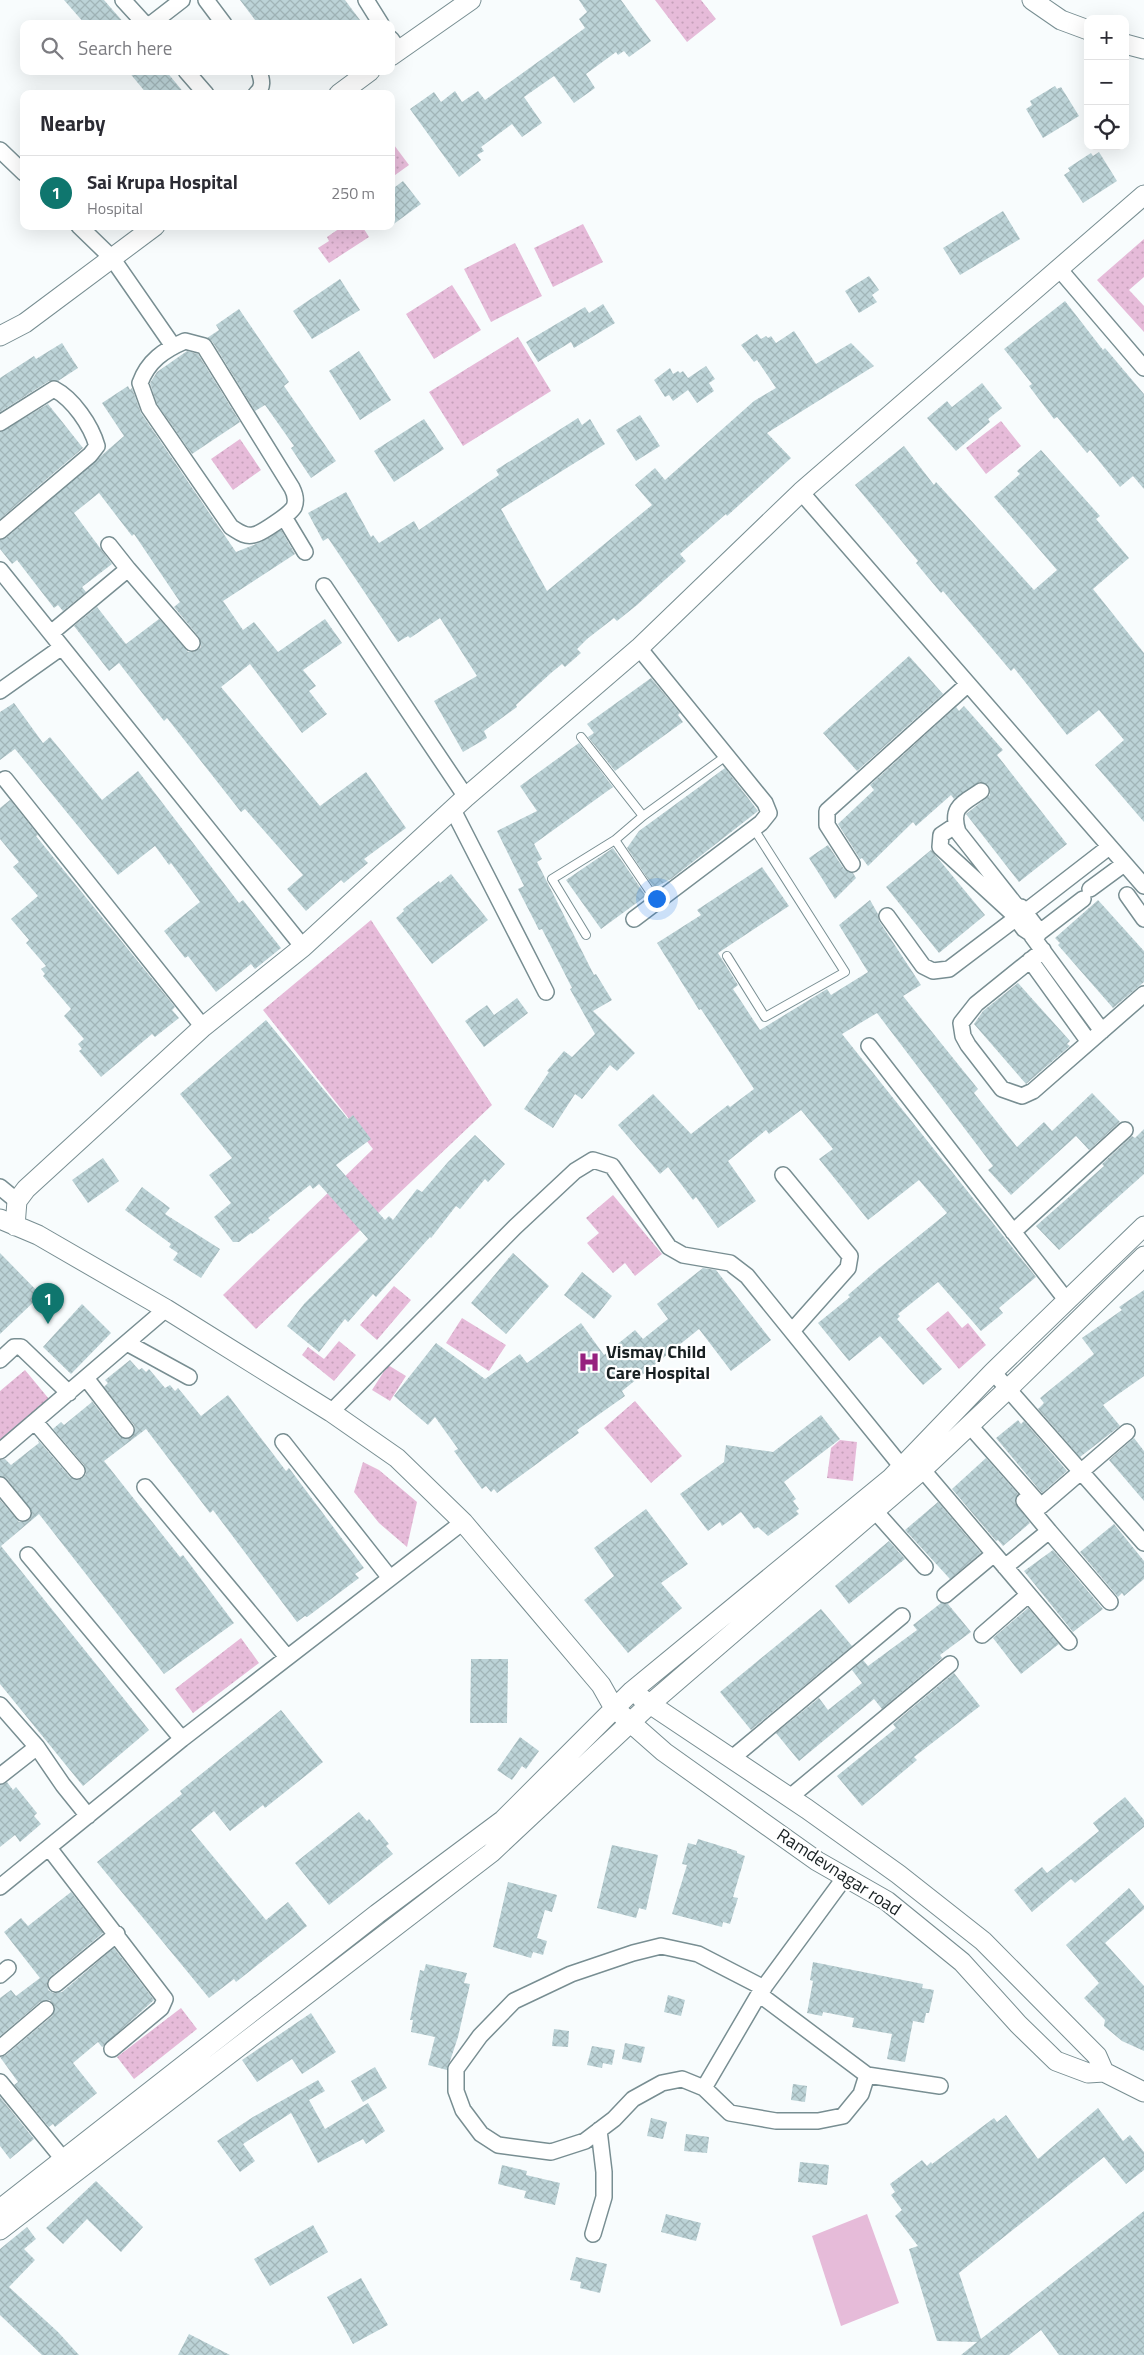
<!DOCTYPE html>
<meta charset="utf-8">
<style>
body{margin:0;font-family:"Titillium Web",sans-serif;background:#f7f7f7;color:#2b2b33}
.controls{position:absolute;right:15px;top:15px;display:grid;overflow:hidden;border-radius:10px;box-shadow:0 5px 20px #0002}
.controls button{width:45px;height:45px;display:grid;place-items:center;padding:0;border:0;border-bottom:1px solid #e1e1e2;background:#fff;color:#2b2b33;font:25px sans-serif}
.you{position:absolute;left:656px;top:898px;width:18px;height:18px;margin:-12px;border:4px solid #fff;border-radius:50%;background:#1a73e8;box-shadow:0 0 0 8px #1a73e833}
.badge{display:grid;place-items:center;width:32px;height:32px;border-radius:50%;background:#0f766e;color:#fff;font-size:16px;font-weight:700}
.pin{position:absolute;translate:-50% -41px;filter:drop-shadow(0 1px 2px #0008)}
.pin::after{content:'';position:absolute;top:26px;width:18px;height:15px;background:inherit;clip-path:polygon(0 0,100% 0,50% 100%)}
.list{margin:0;padding:0;list-style:none}
h2{display:flex;justify-content:space-between;align-items:center;height:65px;margin:0;padding:0 20px;font-size:21px}
h2 small{font-size:16px;font-weight:400;color:#7c7c81}
.list li{display:grid;grid-template-columns:32px 1fr auto;gap:15px;align-items:center;box-sizing:border-box;height:75px;padding:0 20px;border-top:1px solid #e1e1e2}
.list b{display:block;font-size:19px;white-space:nowrap}
.list p{margin:0;font-size:16px;white-space:nowrap;color:#7c7c81}
.list em{font-size:16px;font-style:normal;color:#7c7c81}
.icon{flex:none;width:28px;height:28px;fill:none;stroke:currentColor;stroke-width:2;stroke-linecap:round;stroke-linejoin:round}
.map{position:relative;flex:none;width:1144px;height:2355px;overflow:hidden}
.search{position:absolute;background:#fff;box-shadow:0 5px 20px #0002;left:20px;top:20px;width:375px;height:55px;display:flex;align-items:center;gap:12px;box-sizing:border-box;padding:0 18px;border-radius:10px;color:#7c7c81;font-size:19px}
.panel{position:absolute;background:#fff;box-shadow:0 5px 20px #0002;left:20px;top:90px;width:375px;height:140px;border-radius:10px}
.map>svg:first-child{display:block}
.grass{fill:url(#grass-dots)}
.park{fill:#e6bbd9}
.building{fill:url(#building-cross-hatch)}
.lines{fill:none;stroke-linecap:round;stroke-linejoin:round}
.service-casing{stroke:#788e92;stroke-width:10}
.minor-casing{stroke:#788e92;stroke-width:18}
.tertiary-casing{stroke:#788e92;stroke-width:21}
.service{stroke:#fff;stroke-width:8}
.minor{stroke:#fff;stroke-width:15}
.tertiary{stroke:#fff;stroke-width:19}
.labels{text-anchor:middle;stroke-width:4.5;stroke-linejoin:round;paint-order:stroke}
.poi-label{font-size:18px;font-weight:bold;fill:#182022;stroke:#fff;text-anchor:start}
.street-label{font-size:18px;fill:#182022;stroke:#fff}
</style>
<div class="map">
<svg width="1144" height="2355" viewBox="0 0 1144 2355">
<defs>
<pattern id="grass-dots" width="8" height="8" patternUnits="userSpaceOnUse" patternTransform="scale(1.25)"><rect width="8" height="8" fill="#e6bbd9"/><path d="M2 2h.1M6 6h.1" fill="none" stroke="#c5a0ba" stroke-width="1.8" stroke-linecap="round"/></pattern>
<pattern id="building-cross-hatch" width="8" height="8" patternUnits="userSpaceOnUse" patternTransform="scale(1.25)"><rect width="8" height="8" fill="#bcd3d7"/><path d="M0 0l8 8M0 8l8-8" fill="none" stroke="#a1b5b8"/></pattern>
</defs>
<rect width="100%" height="100%" fill="#f8fcfd"/>
<path class="grass" d="M655,0H701L716,19L687,42Z
M391,141L409,165L391,178Z
M583,224L603,262L553,287L534,248Z
M343,226H362L369,237L329,263L318,248L329,241L327,237Z
M1144,239V277L1129,290L1144,306V332L1097,280Z
M515,243L542,296L491,322L464,269Z
M452,285L481,330L434,359L406,314Z
M518,337L551,391L463,446L429,392Z
M1001,421L1021,446L986,474L966,448Z
M240,439L261,470L233,490L211,459Z
M371,920L492,1105L256,1329L223,1295L373,1149L263,1010Z
M613,1195L662,1254L635,1276L625,1263L613,1273L587,1243L599,1233L586,1218Z
M394,1286L411,1300L377,1340L360,1325Z
M948,1311L962,1328L968,1323L986,1345L959,1369L926,1329Z
M462,1318L506,1345L489,1371L446,1343Z
M339,1341L356,1355L334,1381L302,1355L308,1347L324,1359Z
M388,1365L406,1376L390,1401L372,1390Z
M25,1370L49,1399L0,1441V1391Z
M635,1401L682,1456L651,1483L604,1428Z
M840,1440L857,1442L853,1481L827,1478L831,1448Z
M363,1462L379,1470L417,1502L407,1547L379,1523L354,1492Z
M241,1638L259,1663L193,1713L175,1689Z
M181,2008L197,2029L134,2079L117,2057Z"/>
<path class="park" d="M867,2214L899,2303L841,2326L812,2236Z"/>
<path class="building" d="M64,0H104L125,24H85Z
M240,0H345L363,24H258Z
M579,0H621L651,41L629,57L624,51L618,55L616,52L586,74L595,88L574,103L554,76L524,97L542,123L522,137L512,124L481,147L484,151L477,155L481,160L459,177L410,109L434,92L441,102L455,91L462,102L478,91L485,100L585,28L579,19L587,12Z
M128,71H166L185,94H147Z
M1055,86L1057,89L1061,87L1079,116L1043,138L1026,109L1032,105L1030,101Z
M1099,152L1117,181L1083,203L1064,175L1070,171L1068,168L1091,153L1093,156Z
M403,181L421,204L391,226V190Z
M1003,211L1020,239L960,275L943,248Z
M869,276L879,290L872,295L877,302L859,313L845,291Z
M340,279L360,310L312,339L293,311Z
M1065,301L1103,350L1105,348L1144,394V489L1133,476L1120,487L1090,450L1087,453L1057,417L1054,419L1029,386L1032,384L1004,349Z
M603,304L615,323L574,348L571,342L538,362L526,342L585,307L589,313Z
M239,309L289,382L284,386L336,461L311,478L291,448L294,446L265,405L255,411L212,341L207,338L219,330L216,325Z
M794,331L816,364L851,343L874,366L767,433L791,458L727,516L726,514L680,554L686,561L637,605L617,621L614,618L587,639L577,649L581,653L565,667L562,664L551,673L516,705L517,707L484,731L487,738L463,752L434,701L477,676L440,618L410,638L408,636L398,642L328,538L323,541L308,513L346,492L371,537L373,535L379,543L414,521L419,530L499,475L496,470L578,418L582,425L590,419L605,444L501,509L547,591L652,505L635,485L655,468L665,480L754,401L776,388L757,360L754,362L741,345L757,334L761,339L766,336L768,338L771,336L776,343Z
M62,343L78,368L58,381H49L0,412V378L34,356L36,359Z
M187,351L198,354L240,422L192,454L157,404L150,383L157,372Z
M359,351L391,400L360,420L329,371Z
M706,366L715,379L709,383L714,391L697,403L688,390L673,401L669,395L665,397L654,380L670,368L673,374L678,371L680,373L683,371L688,378Z
M982,383L1002,408L988,419L990,422L956,451L927,418L947,401L952,407Z
M128,386L130,390L132,388L141,413L236,552L261,542L281,530L295,554L223,601L243,630L254,622L278,652L325,619L342,643L303,670L316,686L309,691L327,714L302,733L250,664L221,687L320,806L366,772L406,828L364,859L368,863L344,883L341,880L306,911L287,889L303,875L245,809L241,812L167,718L164,721L119,663L109,671L74,626L97,607L126,644L159,619L188,652H194L201,647L199,637L174,607L180,602L134,534L132,536L99,493L74,513L112,564L82,587L86,592L63,611L58,605L54,608L17,560L12,564L0,549V540L6,538L124,436L102,403Z
M48,404L83,448L0,519V432Z
M640,415L660,446L636,461L616,430Z
M424,419L444,449L394,482L374,451Z
M904,446L934,485L936,482L1034,590L1057,570L994,497L1020,474L1017,471L1041,450L1100,516L1096,519L1129,558L1093,589L1144,653V822L1095,765L1124,740L1099,710L1067,735L1014,668L1011,671L943,591L941,593L916,563L918,561L855,485Z
M909,656L943,694L857,771L823,733Z
M651,678L680,713L678,715L683,722L615,771L588,737L594,733L587,724Z
M14,703L43,743L50,737L102,800L138,771L239,903L243,900L281,948L255,969L251,964L216,992L188,956L185,958L164,931L200,902L171,863L169,865L155,846L118,875L15,749L0,760V712Z
M964,706L1003,750L997,755L1067,844L1019,882L966,814L990,795L988,785L980,782L954,799L951,795L916,826L913,822L868,866L862,858L860,859L838,824L874,790L870,785L956,707L959,711Z
M579,743L613,787L534,844L542,859L537,862L594,975L596,974L612,1000L593,1011L635,1053L617,1071L610,1065L582,1099L575,1094L553,1128L524,1109L549,1072L547,1071L564,1051L572,1057L595,1034L570,989L572,988L542,929L539,930L518,889L524,886L497,831L537,811L520,786Z
M725,768L758,811L671,879L654,888L627,848L639,831Z
M10,800L38,835L36,836L175,1007L172,1010L179,1018L155,1037L152,1034L101,1077L79,1051L82,1049L78,1044L84,1039L64,1016L71,1009L43,976L45,974L41,969L46,966L26,943L29,940L11,919L38,896L13,867L19,862L0,839V808Z
M828,845L844,869L853,873L856,878L835,899L809,858Z
M613,848L646,896L601,929L566,880Z
M931,850L985,915L939,953L886,887Z
M762,867L789,906L718,953L738,985L733,989L760,1030L827,989L831,995L868,972L839,925L870,900L878,914L879,921L921,985L903,996L978,1089L974,1093L1017,1147L1044,1122L1052,1131L1092,1093L1120,1122L1089,1150L1076,1136L1011,1195L988,1170L993,1166L877,1013L842,1034L1036,1277L999,1308L1003,1313L981,1331L938,1282L898,1314L900,1316L897,1319L942,1369L923,1385L880,1336L849,1361L818,1323L850,1297L848,1295L878,1269L947,1213L919,1180L868,1220L819,1159L833,1149L801,1110L769,1134L766,1130L728,1161L756,1201L718,1228L696,1197L693,1200L668,1167L660,1174L618,1125L653,1094L691,1134L728,1105L730,1107L754,1089L701,1009L699,1010L657,943L701,915L697,910Z
M451,874L488,920L432,964L396,918L404,911L403,909L439,881L440,883Z
M1098,900L1144,951V982L1113,1008L1058,945L1060,943L1055,938Z
M1018,983L1070,1041L1067,1044L1070,1046L1026,1084L974,1024L983,1011Z
M517,998L528,1013L484,1047L465,1021L487,1005L494,1015Z
M266,1020L348,1119L353,1115L371,1139L336,1165L385,1220L389,1216L393,1220L417,1189L422,1192L448,1162L475,1135L505,1164L488,1182L485,1179L460,1209L456,1206L431,1238L430,1237L376,1297L373,1294L348,1322L345,1319L319,1352L287,1326L304,1304L368,1239L319,1184L313,1189L310,1185L268,1218L270,1220L252,1234L251,1233L239,1242H233L214,1217L231,1203L209,1175L232,1158L180,1094Z
M1144,1129V1174L1059,1250L1036,1226L1104,1166L1102,1164L1132,1136L1135,1138Z
M103,1158L119,1181L88,1203L72,1180Z
M142,1187L170,1208L165,1214L220,1249L201,1278L173,1260L178,1253L169,1247L171,1244L125,1210Z
M0,1253L41,1295L0,1334Z
M513,1253L549,1286L506,1334L471,1303Z
M703,1268L716,1270L771,1340L731,1371L699,1329L622,1391L625,1396L577,1430L579,1433L497,1493L494,1489L491,1492L486,1486L482,1489L454,1451L458,1449L435,1417L428,1425L394,1396L436,1343L485,1379L520,1354L527,1363L581,1323L604,1355L635,1330L643,1339L668,1319L657,1304Z
M582,1272L612,1296L594,1319L564,1295Z
M1144,1290V1376L1103,1405L1120,1426L1080,1457L1038,1409L1044,1403L1040,1398L1094,1354L1082,1338L1122,1310L1119,1307Z
M82,1304L111,1333L71,1374L43,1347Z
M130,1360L139,1370L142,1368L146,1372L149,1369L165,1388L170,1385L175,1391L178,1388L201,1416L228,1395L286,1471L289,1468L364,1568L355,1574L359,1578L307,1617L305,1616L297,1622L213,1510L210,1513L146,1429L104,1461L180,1557L183,1555L234,1623L164,1674L39,1514L1,1546L149,1730L83,1786L0,1684V1500L19,1522L29,1520L32,1512L7,1479L0,1476V1460L5,1459L11,1465L39,1443L38,1440L70,1477L78,1480L83,1478L86,1474L84,1465L53,1429L61,1422L64,1425L92,1402L90,1399L119,1436L127,1439L132,1437L135,1429L134,1425L104,1387L108,1383L105,1380Z
M821,1415L840,1439L784,1482L796,1499L793,1501L799,1509L796,1511L799,1514L768,1536L758,1527L754,1529L741,1512L722,1526L720,1522L708,1531L680,1494L724,1462L726,1445L773,1452Z
M1018,1420L1021,1424L1024,1421L1067,1471L1042,1493L996,1438Z
M1134,1438L1144,1451V1501L1109,1460Z
M986,1458L1018,1494L1015,1503L1030,1523L1003,1546L998,1540L996,1541L952,1489Z
M938,1502L981,1553L950,1579L905,1530Z
M646,1509L688,1564L661,1583L682,1608L628,1653L584,1600L614,1576L594,1548Z
M1114,1524L1144,1561V1579L1124,1596L1122,1593L1118,1597L1080,1552Z
M889,1541L905,1559L849,1604L835,1586Z
M1053,1550L1103,1609L1073,1632L1024,1571Z
M941,1603L948,1604L971,1632L940,1655L942,1658L882,1709L874,1699L799,1761L776,1733L819,1698L828,1710L862,1683L852,1670L863,1660L868,1666L917,1630L913,1625Z
M1028,1608L1059,1644L1021,1674L993,1638Z
M821,1609L852,1646L751,1730L720,1692Z
M471,1659H508L507,1723H470Z
M954,1673L980,1706L914,1757L917,1760L862,1806L837,1776L896,1728L893,1724Z
M281,1710L323,1762L265,1808L263,1805L230,1831L214,1811L191,1830L266,1920L288,1902L307,1926L236,1982L234,1979L209,1998L97,1862L182,1794L180,1791Z
M520,1737L539,1751L526,1769L522,1766L512,1780L497,1770Z
M7,1782L13,1790L16,1787L37,1813L34,1816L41,1824L20,1842L15,1835L0,1847V1785Z
M1125,1797L1144,1820V1827L1075,1883L1071,1879L1032,1912L1014,1890L1042,1867L1047,1873L1099,1831L1093,1823Z
M359,1812L367,1821L369,1819L389,1844L386,1846L393,1854L329,1905L295,1863Z
M698,1839L737,1851V1853L745,1856L733,1897L738,1898L730,1924L723,1922L722,1927L672,1914L687,1865L682,1864L688,1843L696,1845Z
M612,1845L658,1855L646,1910L639,1908L636,1918L597,1908Z
M508,1882L557,1895L552,1912L545,1910L537,1938L547,1941L543,1955L533,1952L531,1958L493,1947Z
M1129,1888L1144,1906V1909L1105,1943L1144,1986V2051L1122,2041L1104,2026L1105,2020L1084,1998L1099,1983L1066,1945Z
M71,1892L103,1933L50,1977L47,1981L48,1990L53,1993L62,1992L114,1948L154,2000L102,2047L98,2042L73,2063L97,2093L55,2127L53,2124L49,2127L14,2085L18,2082L0,2057L6,2055L52,2016L55,2007L50,2000L40,2002L0,2036V1998L11,1990L16,1996L40,1978L4,1932L21,1918L28,1926Z
M813,1962L923,1984L922,1988L934,1990L929,2013H926L924,2023L913,2021L905,2062L887,2059L892,2034L852,2027L854,2018L823,2012L822,2016L807,2013L813,1981L810,1980Z
M426,1964L467,1973L464,1983L470,1984L458,2037L447,2070L428,2065L435,2037L411,2032L413,2020H410L420,1970L424,1971Z
M668,1995L685,2000L681,2016L664,2012Z
M311,2013L336,2052L302,2074L292,2059L257,2082L242,2060Z
M554,2029L569,2031L568,2047L552,2046Z
M625,2043L645,2047L641,2063L622,2059Z
M592,2046L615,2050L612,2065L603,2063L602,2068L587,2065Z
M375,2067L387,2088L363,2102L351,2081Z
M318,2080L325,2091L309,2100L325,2129L368,2103L385,2131L366,2144L363,2139L318,2163L291,2113L243,2144L255,2161L240,2172L217,2141L253,2117Z
M793,2084L807,2086L805,2102L791,2100Z
M0,2097L34,2139L10,2159L0,2146Z
M1098,2108L1123,2141L1130,2135L1144,2152V2170L1126,2184L1104,2157L959,2273L981,2339L1144,2211V2355H1059L1041,2330L1009,2355H961L977,2342L937,2341L909,2249L918,2246L895,2216L902,2210L891,2195L895,2192L890,2184L922,2160L927,2166L931,2162L932,2164L994,2118L997,2122L1006,2115L1038,2159Z
M651,2118L667,2122L663,2139L647,2136Z
M686,2134L709,2137L707,2153L684,2151Z
M800,2162L829,2165L827,2185L798,2182Z
M502,2165L527,2171L526,2175L560,2183L555,2205L524,2198L526,2191L498,2184Z
M96,2181L143,2227L121,2252L87,2219L63,2244L46,2228Z
M666,2214L701,2223L696,2241L661,2232Z
M313,2225L328,2252L270,2286L254,2259Z
M27,2227L36,2239L24,2249L35,2260L9,2287L58,2332L79,2355H42L0,2315V2249Z
M576,2257L607,2264L600,2293L580,2288L581,2282L570,2280Z
M361,2278L388,2325L353,2344L327,2297Z
M189,2334L230,2355H178Z"/>
<g class="lines">
<g class="service-casing">
<path id="service" d="M581,737L643,816
M615,840L651,893
M586,935L552,879L615,840L643,816L726,756
M727,956L765,1017L845,972L754,829"/>
</g>
<g class="minor-casing">
<path id="minor" d="M123,0L145,24
M206,0L224,24
M366,0L381,24
M151,24L182,0
M391,39L399,50
M186,71L206,94
M256,94C264,87 262,80 259,71
M0,150L24,173
M79,226L112,258L173,346
M1060,270L1144,368
M185,341L204,346L292,488C295,494 297,500 294,507C290,514 261,534 253,535C244,537 238,531 231,527L149,408L140,383C148,361 164,350 185,341Z
M0,423L54,389C73,399 91,425 97,446L90,455L0,531
M801,492L1144,886
M284,517L305,552
M109,545L128,569
M0,570L303,947
M324,586L466,797
M51,633L128,569L192,643
M0,691L62,647
M5,779L203,1027
M981,791C962,804 950,807 958,832L1018,908
M453,810L546,992
M956,825L941,835L940,847L1012,913
M852,864L827,825V811L967,685
M1090,889L1124,864
M1127,895L1144,919
M1021,907L1040,932L1036,937L1024,929L1012,913L1016,908Z
M1025,912L1109,847
M887,916L923,966L933,971L949,969L1015,919
M634,919L761,823L769,813L765,803L639,648
M1040,932L1083,899
M1032,936L1102,1031
M1043,950L976,1004L961,1023L963,1036L968,1045L1002,1089L1022,1096L1033,1091L1144,994
M1030,960L1089,1042
M869,1046L1067,1301
M783,1175L850,1256L848,1268L792,1331
M0,1187L17,1201
M1013,1232L1125,1130
M127,1343L189,1377
M0,1360L14,1347H21L69,1393
M993,1372L1144,1543
M86,1378L126,1430
M331,1412L515,1227L575,1171L593,1160L612,1166L669,1247L683,1255L730,1263L747,1276L902,1467
M35,1422L77,1471
M970,1426L1041,1506L1127,1432
M283,1442L390,1578
M0,1451L166,1309
M916,1462L1069,1642
M0,1485L23,1513
M145,1487L287,1657
M875,1511L925,1567
M1049,1531L1110,1602
M28,1555L182,1739
M1005,1567L1049,1531L1024,1501
M945,1595L994,1554
M982,1635L1028,1595
M0,1705L37,1747L63,1785L88,1816
M731,1759L902,1616
M0,1776L37,1747
M790,1797L950,1664
M49,1848L165,1999L161,2008L112,2049
M0,1887L182,1739L463,1522
M0,1975L8,1968
M56,1984L117,1934
M759,1994L867,2075L861,2094L843,2116L818,2121H776L730,2113L704,2088L682,2079L662,2083L633,2099L614,2119L585,2141L551,2152L498,2145L481,2134L463,2110L456,2091V2069L480,2036L514,2001L571,1974L633,1953L661,1946L698,1954L764,1988
M0,2048L46,2009
M867,2075L940,2086
M0,2082L63,2159
M704,2088L759,1994L845,1877
M593,2234L604,2197V2172L599,2130"/>
</g>
<g class="tertiary-casing">
<path id="tertiary" d="M1032,0L1061,20L1088,30
M1125,44L1144,49
M391,56L471,0
M339,94L370,71
M0,336L25,323L155,226
M0,1219L38,1235L166,1309L331,1412L397,1458L463,1522L601,1685L614,1708L664,1752L817,1861L887,1901L962,1962L1018,2024L1056,2061L1088,2073L1104,2072L1144,2092
M15,1226L17,1201L26,1189L203,1027L303,947L466,797L639,648L801,492L1144,195
M641,1698L807,1809L898,1874L983,1941L1097,2056L1104,2072
M0,2209L377,1914L503,1820L632,1691L891,1478L993,1372L1144,1226
M0,2230L491,1853L649,1705L922,1470L1008,1389L1144,1256"/>
</g>
<use href="#service" class="service"/>
<use href="#minor" class="minor"/>
<use href="#tertiary" class="tertiary"/>
</g>
<defs>
<g id="hospital-bare" transform="scale(1.725)"><path d="M-5-5h3v3.5h4V-5h3V5h-3V1.5h-4V5h-3Z" fill="#96217e" stroke="#fff" stroke-width="2.5" paint-order="stroke"/></g>
</defs>
<g fill-rule="evenodd">
<use href="#hospital-bare" x="589" y="1362"/>
</g>
<g class="labels">
<g class="poi-label">
<text x="606" y="1358">Vismay Child<tspan x="606" dy="21">Care Hospital</tspan></text>
</g>
<g class="street-label">
<text transform="translate(839 1872) rotate(33)" y="6">Ramdevnagar road</text>
</g>
</g>
</svg>
<div class="controls">
<button>+</button>
<button>−</button>
<button><svg class="icon" aria-label="locate" viewBox="0 0 24 24"><circle cx="12" cy="12" r="6"/><path d="M12 2v4M12 18v4M2 12h4M18 12h4"/></svg></button>
</div>
<div class="you"></div>
<div class="pin badge" style="left:48px;top:1324px">1</div>
<div class="search"><svg class="icon" aria-label="search" viewBox="0 0 24 24"><circle cx="10" cy="10" r="6"/><path d="M15 15l6 6"/></svg>Search here</div>
<section class="panel">
<h2>Nearby<small></small></h2>
<ul class="list">
<li><span class="badge">1</span><div><b>Sai Krupa Hospital</b><p>Hospital</p></div><em>250 m</em></li>
</ul>
</section>
</div>
